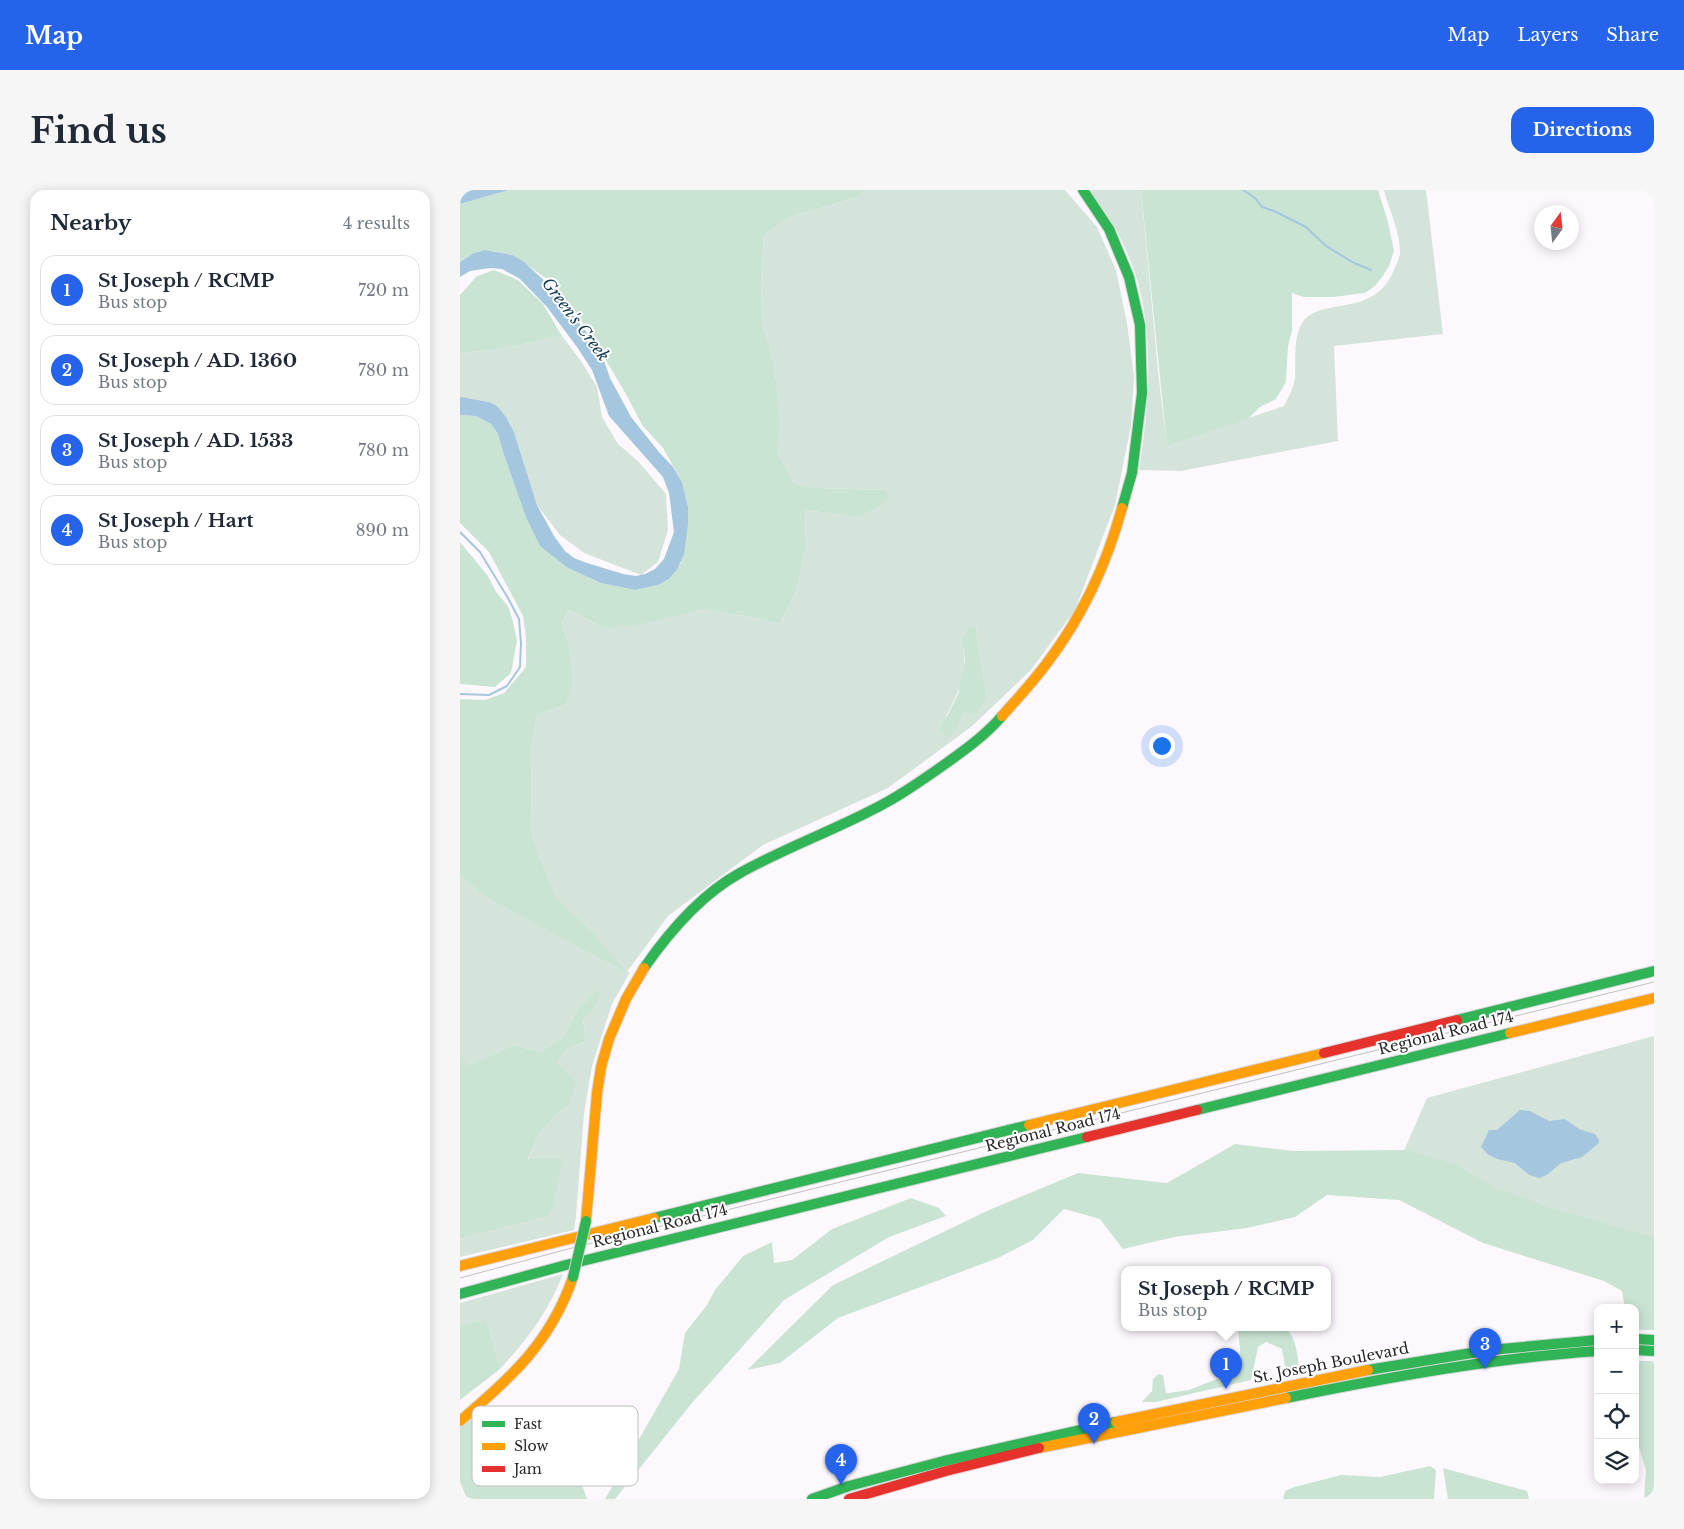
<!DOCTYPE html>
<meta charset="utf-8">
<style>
body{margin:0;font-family:"Libre Baskerville",serif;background:#f6f6f7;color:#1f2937}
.controls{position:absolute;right:15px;bottom:15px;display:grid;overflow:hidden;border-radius:10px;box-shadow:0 2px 12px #0003}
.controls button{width:45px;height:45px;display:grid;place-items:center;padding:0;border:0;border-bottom:1px solid #e0e1e3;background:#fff;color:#1f2937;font:25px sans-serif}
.compass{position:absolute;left:1074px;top:15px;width:45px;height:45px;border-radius:50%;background:#fff;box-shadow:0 2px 12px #0003;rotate:15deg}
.you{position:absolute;left:701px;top:555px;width:18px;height:18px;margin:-12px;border:4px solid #fff;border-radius:50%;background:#1a73e8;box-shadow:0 0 0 8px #1a73e833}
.badge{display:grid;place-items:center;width:32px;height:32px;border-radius:50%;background:#2563eb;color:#fff;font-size:16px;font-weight:700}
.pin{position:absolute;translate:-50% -41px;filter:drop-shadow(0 1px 2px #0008)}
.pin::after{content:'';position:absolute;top:26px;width:18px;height:15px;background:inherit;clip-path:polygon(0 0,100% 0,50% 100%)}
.popup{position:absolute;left:661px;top:1076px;width:210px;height:65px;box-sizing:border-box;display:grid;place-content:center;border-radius:10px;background:#fff;filter:drop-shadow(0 1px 4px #0005);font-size:16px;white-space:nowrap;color:#747a83}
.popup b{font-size:19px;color:#1f2937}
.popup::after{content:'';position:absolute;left:50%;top:100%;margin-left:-10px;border:10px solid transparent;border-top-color:#fff}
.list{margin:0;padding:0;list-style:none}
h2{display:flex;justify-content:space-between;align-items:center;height:65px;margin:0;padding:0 20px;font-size:21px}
h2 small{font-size:16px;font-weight:400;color:#747a83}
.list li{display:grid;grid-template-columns:32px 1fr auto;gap:15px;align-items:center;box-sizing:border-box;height:70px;margin:0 10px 10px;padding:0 10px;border:1px solid #e0e1e3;border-radius:15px}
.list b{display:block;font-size:19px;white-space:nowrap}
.list p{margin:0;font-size:16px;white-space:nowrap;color:#747a83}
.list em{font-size:16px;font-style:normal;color:#747a83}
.icon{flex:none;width:28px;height:28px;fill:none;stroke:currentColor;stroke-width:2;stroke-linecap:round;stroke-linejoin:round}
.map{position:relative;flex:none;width:1194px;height:1309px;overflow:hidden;border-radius:15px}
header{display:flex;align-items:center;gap:30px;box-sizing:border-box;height:70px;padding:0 25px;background:#2563eb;color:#fff}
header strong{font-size:24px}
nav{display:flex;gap:28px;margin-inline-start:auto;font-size:18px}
.intro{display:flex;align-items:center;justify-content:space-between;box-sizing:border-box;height:120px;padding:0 30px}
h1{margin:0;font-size:35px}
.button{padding:12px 22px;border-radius:15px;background:#2563eb;color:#fff;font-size:18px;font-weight:700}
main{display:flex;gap:30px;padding:0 30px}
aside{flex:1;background:#fff;border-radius:15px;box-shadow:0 2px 12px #0003}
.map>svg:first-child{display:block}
.green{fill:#d4e4da;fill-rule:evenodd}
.forest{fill:#cae4d4}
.water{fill:#a4c6df}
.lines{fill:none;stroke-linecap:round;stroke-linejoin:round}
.stream{stroke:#a4c6df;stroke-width:2}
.fast-casing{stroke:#d8d5d8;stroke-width:12}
.slow-casing{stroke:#d8d5d8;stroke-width:12}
.jam-casing{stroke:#d8d5d8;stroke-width:12}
.fast{stroke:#30b455;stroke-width:10}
.slow{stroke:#ff9f0a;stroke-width:10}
.jam{stroke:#e5322d;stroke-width:10}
.tram{stroke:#c1c0c1;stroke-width:1}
.fast-bridge-casing{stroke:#d8d5d8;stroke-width:12;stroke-linecap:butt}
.fast-bridge{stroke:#30b455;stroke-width:10}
.labels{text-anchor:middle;stroke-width:4;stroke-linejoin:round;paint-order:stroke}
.street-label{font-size:15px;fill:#292629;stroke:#fff}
.water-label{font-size:16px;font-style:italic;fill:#123a53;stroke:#fff}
.key{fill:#fff;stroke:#bfbebf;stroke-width:1}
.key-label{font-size:14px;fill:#292629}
</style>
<header>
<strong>Map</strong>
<nav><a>Map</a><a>Layers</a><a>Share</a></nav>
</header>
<div class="intro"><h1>Find us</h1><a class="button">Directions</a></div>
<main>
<aside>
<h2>Nearby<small>4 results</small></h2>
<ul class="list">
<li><span class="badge">1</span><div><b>St Joseph / RCMP</b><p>Bus stop</p></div><em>720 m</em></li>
<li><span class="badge">2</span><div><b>St Joseph / AD. 1360</b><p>Bus stop</p></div><em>780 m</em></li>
<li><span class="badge">3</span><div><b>St Joseph / AD. 1533</b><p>Bus stop</p></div><em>780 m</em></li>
<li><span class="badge">4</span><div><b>St Joseph / Hart</b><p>Bus stop</p></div><em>890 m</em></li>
</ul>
</aside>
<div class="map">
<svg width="1194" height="1309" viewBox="0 0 1194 1309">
<rect width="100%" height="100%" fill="#fdf8fd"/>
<path class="green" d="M405,0H605L637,37L656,80L667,133L674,186L671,236L655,315L615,420L570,481L511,537L428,598L303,655L208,726L167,782H170L152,814L132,876L124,924L116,1026L114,1040L0,1067V1049L87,1027L93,1018L68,970L80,943L95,926L109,915L97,873L105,861L126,851L123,828L135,818L142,802L136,800L119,817L102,848L80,862L54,855L7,877L0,863V685L24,706L131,740L96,707L72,646L71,565L77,525L107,514L114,492L109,454L102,432L109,420L144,438L241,420L293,427L320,434L337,399L346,356L345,320L398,327L425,300L358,298L334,293L318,263L321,234L318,205L313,169L303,134L301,96L304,46L328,28L401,6ZM516,436C518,461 524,484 527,508L504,522L498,537L486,526C497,505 508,484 503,460Z
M629,0H681L699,190L707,256L824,216C828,208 834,197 835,188C836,171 833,151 841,135C858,104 913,131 934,80C936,75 940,68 940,62C940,40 929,21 924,0H966L983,144L874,156L878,251L721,281L679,280C689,219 695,143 675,83C665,53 649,25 629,0Z
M102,146L121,171L137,197L142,227L158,254L178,271L206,304L208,340L198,372L181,385L124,363L100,345L77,315L54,242L46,227L29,212L0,207V163L40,159Z
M1194,846V1062L940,970L967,908Z
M103,1084C89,1121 67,1150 40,1179L28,1134L25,1131L0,1136V1113Z"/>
<path class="forest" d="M49,0H405L401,6L328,28L304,46L301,96L303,134L313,169L318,205L321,234L318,263L334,293L358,298L425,300L430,310L398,327L345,320L346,356L337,399L320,434L293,427L241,420L173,436L144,438L109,420L102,432L109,454L114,492L107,514L77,525L71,565L72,646L96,707L131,740L166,782L24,706L0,685V509L25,510L44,503L66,477V447L63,426L29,362L0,333V225L16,226L31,234L39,246L45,268L66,327L108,378L141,393L175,400L198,395L209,389L217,380L221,372L228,317L222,292L203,258L182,235L167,206L128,140L94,94L53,65L25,60L14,63L0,72V14Z
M681,0H918L928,32L934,61L929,76L922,87L915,96L905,103L873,107H844L832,103V141L828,156L826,192L816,209L800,217L788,229L707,256Z
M34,80L58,90L83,114L102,146L40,159L0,163V105L17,86Z
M0,352L28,386L36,402L48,416L52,428L57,450L51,483L35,497L0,494Z
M516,436C518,460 524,484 527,508L516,524L504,522L498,537L488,548L480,540L498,504L505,471L502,450L510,437Z
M136,800L142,802L135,818L123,829L126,851L105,861L97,873L116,891L109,915L95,926L80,943L68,969H102L93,1018L87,1027L0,1049V863L8,876L54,855L80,862L102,848L119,817Z
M775,954L834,961L949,960L997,975L1034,997L1091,1018L1194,1047V1140H1175V1118H1165L1162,1101L1144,1091L1023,1053L939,1010L867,1005L835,1027L787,1038L714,1047L663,1059L640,1029L604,1019L573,1050L538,1068L378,1128L320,1173L287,1180L373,1095L529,1020L618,983L707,993Z
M451,1008L479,1018L486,1026L429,1047L324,1110L232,1213L155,1309H145L219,1179L225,1143L247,1115L255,1100L283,1066L312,1052L314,1073L332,1070L372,1039Z
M25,1130L28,1134L40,1179L0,1210V1136Z
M778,1138H825C837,1147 838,1168 839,1182L837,1183L826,1182L822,1159L806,1152L798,1157L791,1190L696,1212H682L692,1201L693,1189L698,1184L703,1185L706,1203H708L729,1200L762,1187L768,1175L781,1171Z
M1180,1171H1193L1194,1174V1309H1184L1186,1280L1176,1247L1175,1174Z
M52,1218L81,1227L94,1235L104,1279L119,1292L123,1298L127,1309H7L0,1292V1238L15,1226Z
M970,1276L976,1280L974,1309H823L825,1301L834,1297L881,1285L920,1287Z
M983,1278L1067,1301L1069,1309H988Z"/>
<path class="water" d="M0,0H49L0,14Z
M25,60L53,65L64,72L88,94L140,159L150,188L171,227L199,262L213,277L222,292L228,317V334L224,364L217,380L209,389L198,395L175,400L141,393L108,378L80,356L66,327L45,268L38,244L31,234L16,226L0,225V207H1L29,212L37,216L46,227L54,242L77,315L94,346L105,361L114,368L127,373L163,384L176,386L185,384L195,379L204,369L214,342L209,303L203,287L149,226L132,180L117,157L87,117L60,89L42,79L30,78L10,81L0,87V72L14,63Z
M1060,920L1070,921L1089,931L1105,929L1119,939L1135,944L1139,950V953L1122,967L1101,973L1088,984L1080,988L1069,985L1055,973L1037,969L1029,965L1021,957L1029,940H1037Z"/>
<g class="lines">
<path class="stream" d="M783,0L795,8L802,17L814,21L846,37L866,56L894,73L911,80
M0,342L20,362L48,408L59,429L61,453L60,477L47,496L29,505L0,504"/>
<g class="fast-casing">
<path id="fast" d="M623,0L649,39L669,87L680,135L682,203L672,283L662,318
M184,778C209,742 240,705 280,683C321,660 367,643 410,621C435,609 458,593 481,577C502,562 525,546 542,526
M997,830L1194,781
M737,920L1050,843
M194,1028L569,935
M0,1104L106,1075L627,947
M1175,1149L1194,1150
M1175,1160L1194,1161
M908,1180L1030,1160L1138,1150
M826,1208C930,1187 1033,1168 1138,1161
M352,1309L389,1296L484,1271L656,1232"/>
</g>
<g class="slow-casing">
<path id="slow" d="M542,526C557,509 573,492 587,473C622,427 647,373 662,318
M1050,843L1194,808
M569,935L864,863
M126,1031L137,903L141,877L149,849L166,809L184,778
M0,1076L194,1028
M0,1231C51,1188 91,1152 113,1087
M656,1232L908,1180
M579,1258L826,1208"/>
</g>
<g class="jam-casing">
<path id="jam" d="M864,863L997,830
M627,947L737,920
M389,1309L486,1281L579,1258"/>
</g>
<use href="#fast" class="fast"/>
<use href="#slow" class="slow"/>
<use href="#jam" class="jam"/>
<path class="tram" d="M0,1088L108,1059L1194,792"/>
<g class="fast-bridge-casing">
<path id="fast-bridge" d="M113,1087L126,1031"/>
</g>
<use href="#fast-bridge" class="fast-bridge"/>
</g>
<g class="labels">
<g class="street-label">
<text transform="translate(986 843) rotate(-14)" y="5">Regional Road 174</text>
<text transform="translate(593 940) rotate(-14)" y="5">Regional Road 174</text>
<text transform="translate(200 1036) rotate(-14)" y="5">Regional Road 174</text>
<text transform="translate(871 1173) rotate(-11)" y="5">St. Joseph Boulevard</text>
</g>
<g class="water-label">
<text transform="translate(116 129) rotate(53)" y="6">Green's Creek</text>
</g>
</g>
<rect x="12" y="1216" width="166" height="80" rx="8" class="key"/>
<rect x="22" y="1231" width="23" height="6" fill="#30b455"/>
<rect x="22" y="1253" width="23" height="7" fill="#ff9f0a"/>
<rect x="22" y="1276" width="23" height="6" fill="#e5322d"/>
<g class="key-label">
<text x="54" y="1239">Fast</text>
<text x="54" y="1261">Slow</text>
<text x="54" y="1284">Jam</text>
</g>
</svg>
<div class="controls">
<button>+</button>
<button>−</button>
<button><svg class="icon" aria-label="locate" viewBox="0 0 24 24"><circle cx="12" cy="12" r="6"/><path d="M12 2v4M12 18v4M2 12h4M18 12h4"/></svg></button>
<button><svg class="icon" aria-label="layers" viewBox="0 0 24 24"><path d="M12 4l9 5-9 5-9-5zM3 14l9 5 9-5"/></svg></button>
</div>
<svg class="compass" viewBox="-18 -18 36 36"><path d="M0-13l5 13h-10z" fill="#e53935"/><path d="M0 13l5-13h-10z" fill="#747a83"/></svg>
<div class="you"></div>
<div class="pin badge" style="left:766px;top:1199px">1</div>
<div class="popup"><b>St Joseph / RCMP</b>Bus stop</div>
<div class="pin badge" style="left:634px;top:1254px">2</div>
<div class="pin badge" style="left:1025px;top:1179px">3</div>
<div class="pin badge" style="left:381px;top:1295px">4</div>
</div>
</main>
